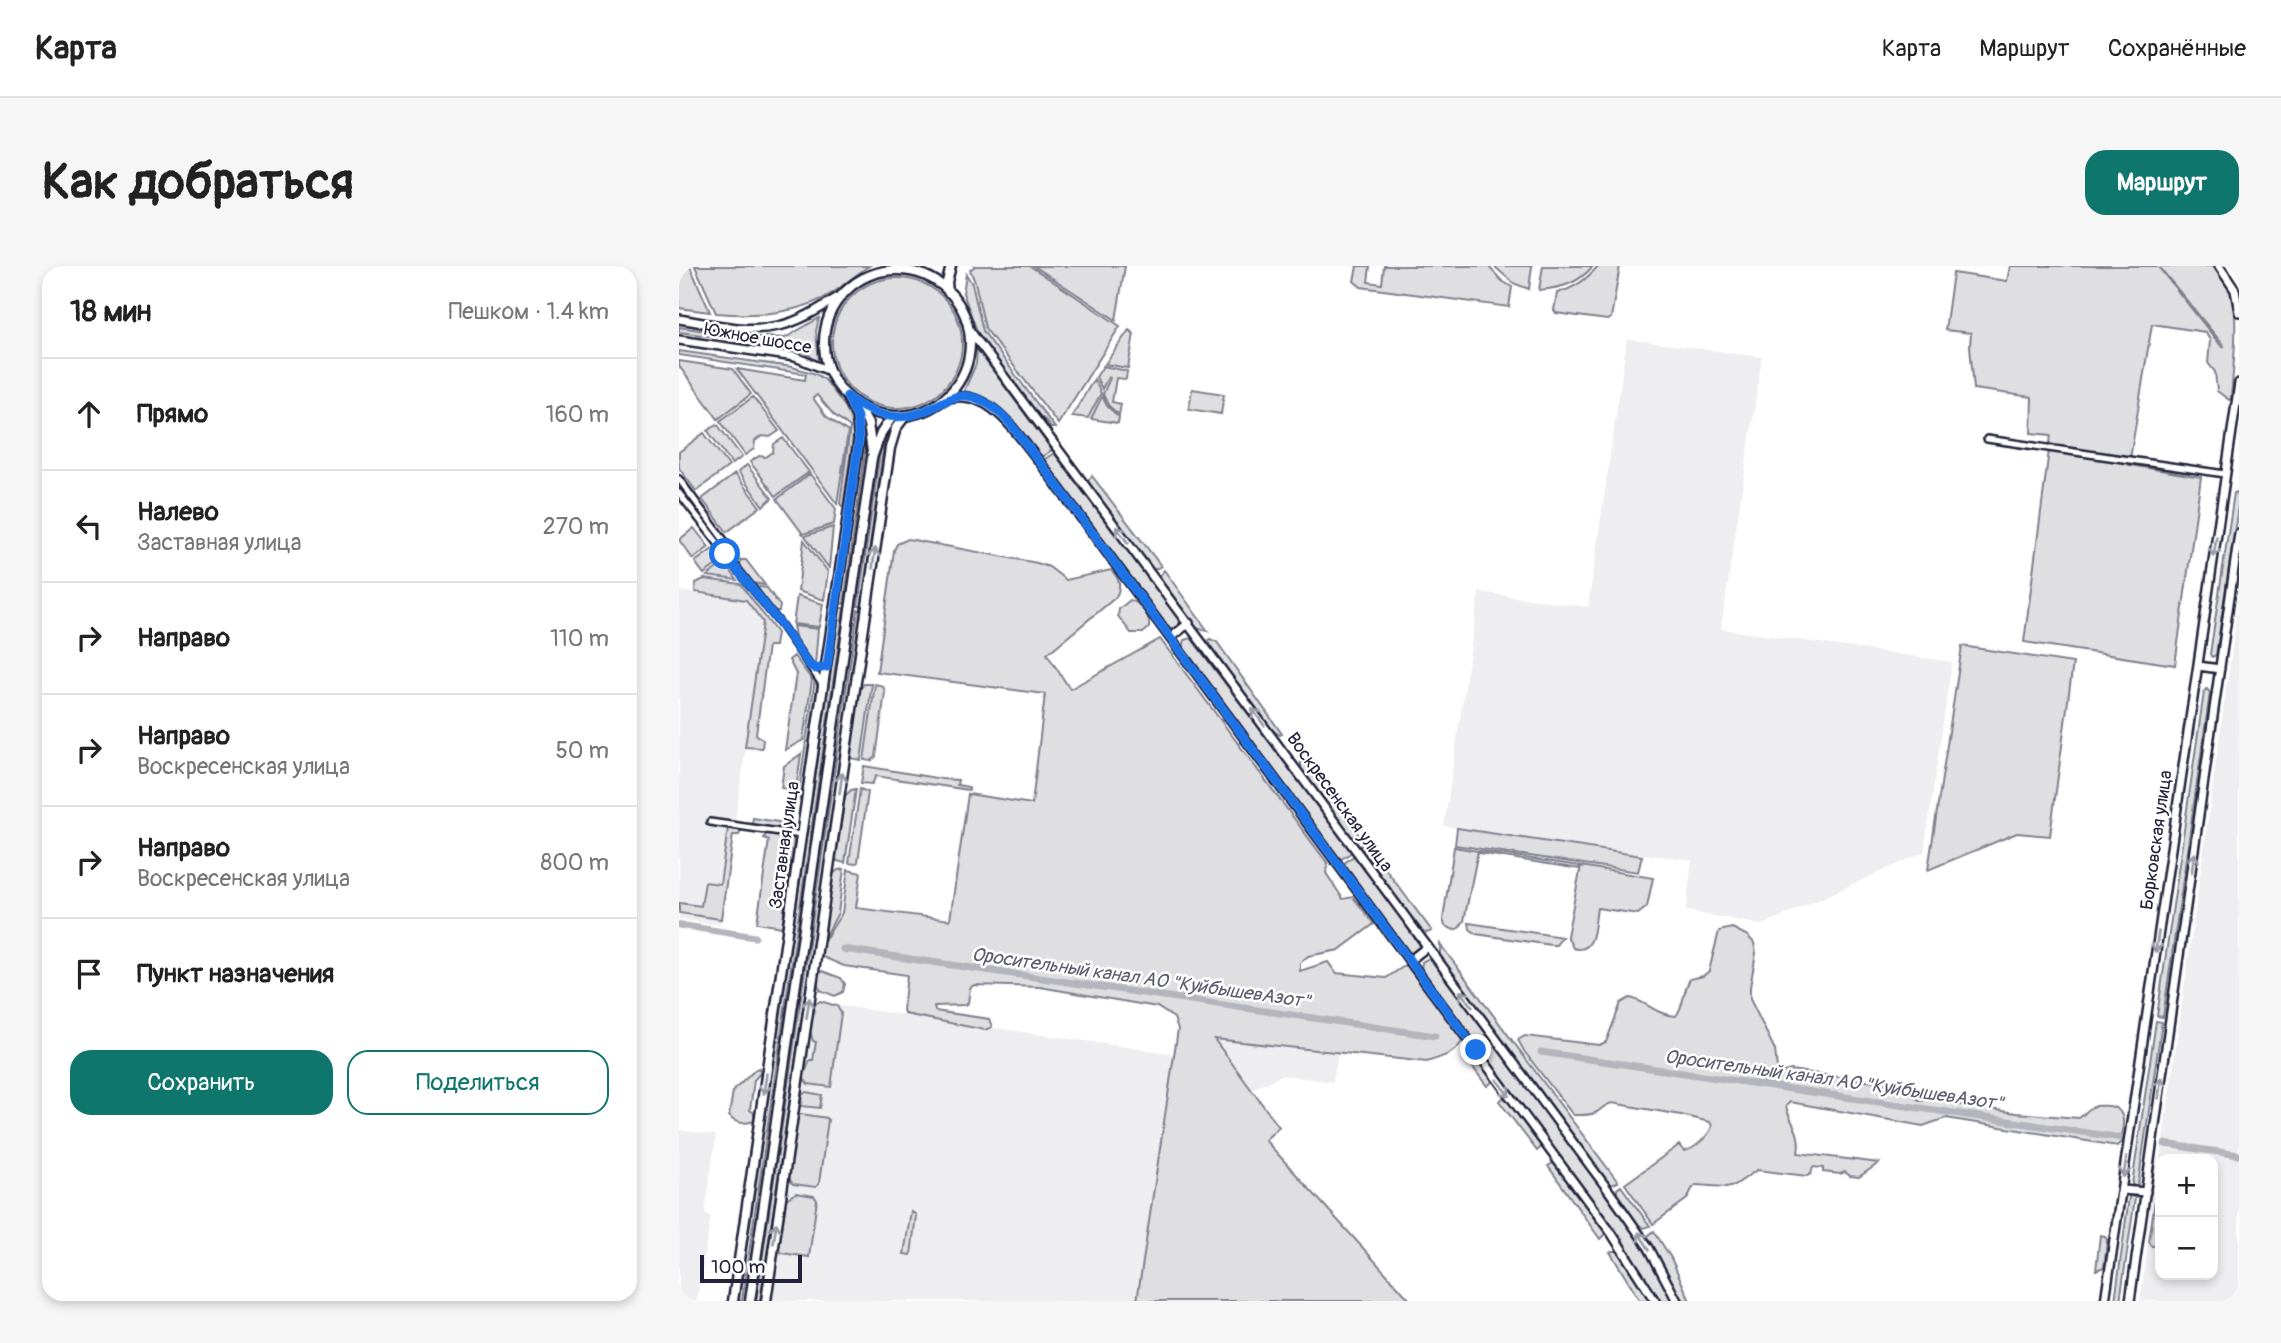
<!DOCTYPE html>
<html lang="ru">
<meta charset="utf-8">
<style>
body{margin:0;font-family:Pangolin,sans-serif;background:#f6f6f6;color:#222}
.controls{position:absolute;right:21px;bottom:21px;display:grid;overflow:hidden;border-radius:14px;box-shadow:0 4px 10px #0003}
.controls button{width:63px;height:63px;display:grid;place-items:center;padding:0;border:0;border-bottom:2px solid #e0e0e0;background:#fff;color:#222;font:35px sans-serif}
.scale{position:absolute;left:21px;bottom:18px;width:102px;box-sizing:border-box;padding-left:7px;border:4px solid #22223b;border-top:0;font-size:19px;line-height:24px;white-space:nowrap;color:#22223b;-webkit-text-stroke:5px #fff;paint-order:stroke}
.stop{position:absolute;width:21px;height:21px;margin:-16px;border:5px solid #1a73e8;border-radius:50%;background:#fff}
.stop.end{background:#1a73e8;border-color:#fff;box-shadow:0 2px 7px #0008}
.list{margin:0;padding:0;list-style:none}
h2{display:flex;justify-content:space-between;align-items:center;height:91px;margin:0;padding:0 28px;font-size:30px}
h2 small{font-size:23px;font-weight:400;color:#767676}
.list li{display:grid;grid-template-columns:46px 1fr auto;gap:21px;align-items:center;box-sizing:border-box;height:112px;padding:0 28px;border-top:2px solid #e0e0e0}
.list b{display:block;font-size:26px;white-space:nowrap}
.list p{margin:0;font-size:23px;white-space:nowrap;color:#767676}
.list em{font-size:23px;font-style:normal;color:#767676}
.actions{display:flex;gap:14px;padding:21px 28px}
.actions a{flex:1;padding:16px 0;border:2px solid #0f766e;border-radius:21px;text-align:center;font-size:24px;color:#0f766e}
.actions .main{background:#0f766e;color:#fff}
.icon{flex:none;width:38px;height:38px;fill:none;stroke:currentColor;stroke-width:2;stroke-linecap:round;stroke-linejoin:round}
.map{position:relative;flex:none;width:1560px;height:1035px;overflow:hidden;border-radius:21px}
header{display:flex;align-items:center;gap:42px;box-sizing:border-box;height:98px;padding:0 35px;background:#fff;border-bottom:2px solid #e0e0e0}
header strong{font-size:33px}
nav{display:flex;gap:38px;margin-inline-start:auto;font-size:24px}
.intro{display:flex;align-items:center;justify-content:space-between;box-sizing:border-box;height:168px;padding:0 42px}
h1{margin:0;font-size:49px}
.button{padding:18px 32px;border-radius:21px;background:#0f766e;color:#fff;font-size:24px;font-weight:700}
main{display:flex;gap:42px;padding:0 42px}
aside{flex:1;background:#fff;border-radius:21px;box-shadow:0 4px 10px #0003}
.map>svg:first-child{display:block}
.built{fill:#eeeef1;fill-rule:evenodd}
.green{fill:#dfdfe2;stroke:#80808e;stroke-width:2;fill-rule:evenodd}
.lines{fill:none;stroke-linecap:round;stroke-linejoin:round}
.canal{stroke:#b4b4bc;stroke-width:7}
.minor-casing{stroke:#22223b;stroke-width:10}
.secondary-casing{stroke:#22223b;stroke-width:12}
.primary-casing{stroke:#22223b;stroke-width:13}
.minor{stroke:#fff;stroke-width:5}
.secondary{stroke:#fff;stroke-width:7}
.primary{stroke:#fff;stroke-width:8}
.oneway{stroke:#9c9ca7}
.route{stroke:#1a73e8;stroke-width:9}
.labels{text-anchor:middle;stroke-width:5;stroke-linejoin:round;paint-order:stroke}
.street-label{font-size:18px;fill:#22223b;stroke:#fff}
.water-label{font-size:19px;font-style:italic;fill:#5c5c6f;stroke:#fff}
</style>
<header>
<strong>Карта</strong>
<nav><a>Карта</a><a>Маршрут</a><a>Сохранённые</a></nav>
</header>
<div class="intro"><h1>Как добраться</h1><a class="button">Маршрут</a></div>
<main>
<aside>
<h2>18 мин<small>Пешком · 1.4 km</small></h2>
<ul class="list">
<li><svg class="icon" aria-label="ahead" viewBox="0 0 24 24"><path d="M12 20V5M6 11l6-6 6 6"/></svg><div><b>Прямо</b></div><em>160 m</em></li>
<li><svg class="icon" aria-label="left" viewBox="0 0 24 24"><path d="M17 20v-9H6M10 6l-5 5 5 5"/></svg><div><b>Налево</b><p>Заставная улица</p></div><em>270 m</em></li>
<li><svg class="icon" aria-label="right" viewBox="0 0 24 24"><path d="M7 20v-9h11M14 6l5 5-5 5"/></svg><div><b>Направо</b></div><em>110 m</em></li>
<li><svg class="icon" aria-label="right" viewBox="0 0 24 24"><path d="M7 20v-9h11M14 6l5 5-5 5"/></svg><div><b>Направо</b><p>Воскресенская улица</p></div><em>50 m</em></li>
<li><svg class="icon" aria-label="right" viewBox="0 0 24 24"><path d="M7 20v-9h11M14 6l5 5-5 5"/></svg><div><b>Направо</b><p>Воскресенская улица</p></div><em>800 m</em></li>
<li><svg class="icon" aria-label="arrive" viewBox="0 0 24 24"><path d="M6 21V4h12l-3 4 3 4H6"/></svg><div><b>Пункт назначения</b></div></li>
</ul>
<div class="actions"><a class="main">Сохранить</a><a>Поделиться</a></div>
</aside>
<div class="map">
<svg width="1560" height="1035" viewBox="0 0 1560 1035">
<rect width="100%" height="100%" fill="#fff"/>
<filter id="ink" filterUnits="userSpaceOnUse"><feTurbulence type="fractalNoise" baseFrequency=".0143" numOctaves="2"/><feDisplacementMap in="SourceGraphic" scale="14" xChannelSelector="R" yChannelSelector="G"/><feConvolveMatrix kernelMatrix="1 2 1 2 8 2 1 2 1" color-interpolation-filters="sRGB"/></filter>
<g filter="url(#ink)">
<path class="built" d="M948,73L1083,91L1042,363L1273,396L1245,586L1083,659L1007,645L1013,594L966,588L965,590L765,560L800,326L909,341Z
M0,325L67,334L85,357L41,659L0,653Z
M1560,333V1035H1461ZM1481,893H1534V1009H1481Z
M135,736L496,788L462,1035H92Z
M535,773L659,787L654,816L603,809L572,824Z
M0,864L37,869L26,948L32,950L18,1035H0Z"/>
<path class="green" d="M0,0H11L31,46L0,42Z
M16,0H190C177,8 167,18 155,26C120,49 77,50 37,47Z
M296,0H351L441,60L379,158L306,62L296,16L291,4Z
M355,0H446L437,54Z
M678,0H691L689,16L703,18L705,0H809L823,15L833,21L830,41L682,21L675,15Z
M815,0H853L850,23L834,17Z
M864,0H914C899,18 882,22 860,24Z
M919,0H941L932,52L928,54L877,47L875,44L878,27C896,22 907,14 919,0Z
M1331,0H1534C1541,8 1549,17 1553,27C1560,51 1554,105 1552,132L1550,134L1538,125L1536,106L1529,97L1531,74L1526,66L1473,58L1450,199L1522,211L1496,399L1345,376L1372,169L1352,167L1353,131L1295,123L1291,80L1292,67L1266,64L1274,7L1328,15ZM1481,3H1482L1545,80L1543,81Z
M287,8L293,18L304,65L376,162H372L366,154L355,146L301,73L284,27Z
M153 77a65 65 0 1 1 130 0a65 65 0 1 1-130 0Z
M140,52L137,65L140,96L118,81L107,77L60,74L0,66V61L61,70L106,72Z
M450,64L455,68L449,102L426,98Z
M298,83L373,184L361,192C341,165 321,131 285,125L297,98Z
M0,85L113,101L137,108L146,114L167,142L175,163L164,241L161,238L171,161L154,148L138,129L134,132L147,150L169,166L158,238L58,103L126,114L127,108L0,89Z
M0,95L54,103L72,128L39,153L0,100Z
M424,100L448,105L447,113L437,112L433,136L442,138L440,149L429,139L424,128L431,112L429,111L423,123L417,111Z
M415,113L422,127L409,152L393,150Z
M513,123L545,128L542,148L510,143Z
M423,130L428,140L440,151L439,157L412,153Z
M74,131L100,165L91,171L83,170L76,175L75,183L66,189L41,155Z
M38,158L63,191L53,198L29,165Z
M25,167L50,200L17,225L0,202V186Z
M104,172L130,206L97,230L71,196L80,190L87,191L94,186L95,178Z
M205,177L183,340H179L202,179Z
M187,180L165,338L161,337L184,183Z
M375,187L499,352L500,358L497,362L491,363L487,360L363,195Z
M68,199L93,232L84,240L59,206Z
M56,208L81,241L48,266L23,233Z
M131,208L157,243L155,258L124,268L98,233Z
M413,210L482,300L475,304L471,301L414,224L409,215Z
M1558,226L1560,234L1537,389L1533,391L1531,388L1555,227Z
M154,261L150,302L126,270Z
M15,262L30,281L14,293L0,274Z
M229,273L358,297L370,301L387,314L432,304C440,312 443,319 437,331L368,388L391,423L481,373L649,598L647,607L664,633L674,631L695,658L660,684L629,690L621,697V705L649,696L657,707L707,712L727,699L784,773C779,787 762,791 748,796L535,773L600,861L586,874L732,1035H458L499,763L495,752L478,741L361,721L295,719L291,722L289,737L287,739L255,740L256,745L310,753L313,761L306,764L226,748L224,744L228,709L165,700L141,690L143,678L163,647L169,604L182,607L177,642L271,654L289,528L353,538L366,428L198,406L215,284L218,278Z
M125,274L149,306L145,334L119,325Z
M35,282L44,294L25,308L16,296Z
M62,294H67L86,319L74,317L61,300Z
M46,296L58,314L28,310Z
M485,304L529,365L517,362L481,315L479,311Z
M25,313L62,318L98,367L96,380H89L77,468L84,474L83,482L66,481L84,356L67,334L16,326L17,317Z
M76,320L88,322L101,340L100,345H95Z
M118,330L144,338L140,361L114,358Z
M451,334C461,336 472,351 470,362L464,367H452L439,350L440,343Z
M161,342H165L63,1035H59Z
M179,344H183L81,1035H77Z
M114,360L139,363L136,400L117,375Z
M512,372L673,586L661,594L503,381L505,374Z
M531,373L538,376L603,468L601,469L592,463L527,376Z
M1283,380L1394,397L1371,570L1338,567L1249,604Z
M115,390L133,414L124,474L106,484L117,408L110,394Z
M136,413L139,417L122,535L119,531Z
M185,418H193L182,494L171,492L181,423Z
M196,418L204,420L206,426L197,491L192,495L185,494Z
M1528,423L1531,427L1484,751L1478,750L1525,426Z
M122,488L117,524L102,522L105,500Z
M622,492L686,577L680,581L622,504Z
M185,500L263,513L279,514L278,519L290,521V524L197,510L193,518L182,517Z
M177,523L166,597L158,595L157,591L166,530L172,524Z
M181,523L189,526L179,596L176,598L170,597Z
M74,552L112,558L106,563L73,558Z
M49,562L62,565L60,569H54L42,653L0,647V637L22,640L26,616L41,618Z
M778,562L963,590L959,606L776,579Z
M88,567L109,569L115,575L103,661L78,657L90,574L85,572Z
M689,580L753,665L751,666L743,667L682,585Z
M775,581L799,585L785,655L780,662L775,664L766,660L764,653Z
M801,585L901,600L900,603L800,587Z
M676,589L742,679L741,682L734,688L729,685L664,598Z
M902,600L974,612L968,641L959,648L918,642C915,658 917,689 894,682L888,670Z
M165,603L159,647L144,675L154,608L159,604Z
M790,657L883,671L877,679H872L797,668L791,663Z
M1053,662L1069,670L1075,677L1077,687L1071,721V733L1096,784L1098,802L1105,806L1112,804L1215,819L1242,835L1247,834L1254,825L1259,824L1278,838L1337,847L1400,852C1405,849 1408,844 1413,841C1418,839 1424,840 1430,840C1449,843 1444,861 1442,876L1438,880L1267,852L1244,860L1111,836L1107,840C1111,858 1123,865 1119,887L1200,897L1180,911L1171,910L1166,906L1161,908L1144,906V902L1134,901L1132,908L1128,910L1078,904L1056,919L1047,921L1017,919L1013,923L1008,933L974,958L946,918L1000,879L1005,885C1015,884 1030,870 1033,860L1031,856L1002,849L933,837C925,839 924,842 918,846C910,850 902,849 894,849L845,785L839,774L846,770L920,779L927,776L942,737L951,732C967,735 979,750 997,750C1005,740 1004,725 1011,713L1024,710L1030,705L1040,665Z
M761,678L939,916L932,919L928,917L761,691Z
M750,692L754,695L945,952L979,1006L993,1035H980L942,972L742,703L743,696Z
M143,705L162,712L166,718L164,726L156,730L141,724L138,715L140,707Z
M141,735L158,740L162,747L152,821L129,818L124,811L131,794H134L137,776L134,775L131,765L135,739Z
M1477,755L1483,756L1459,919L1456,921L1453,918Z
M794,791L799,793L813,812L812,817L808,820L789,795Z
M77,803L80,802L82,806L75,814L71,844L75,847V855C66,858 56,858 50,850L54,825Z
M127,826L143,829L141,842L123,840L122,830Z
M824,832L829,833L862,877V881L858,885L820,835Z
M122,848L148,852L149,854L140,917L137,921L114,918L110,912L118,851Z
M874,897L877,898L926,963V968L921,973L869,900Z
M942,920L971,960L965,962L959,959L938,930V923Z
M1478,921L1481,925V980H1473L1470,976Z
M117,927L135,930L138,934L130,991L103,987L100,984L107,933Z
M1453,930L1456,932L1441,1035H1436L1450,931Z
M232,945L237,949L232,989L225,988Z
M975,965L992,992L1011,1035L1001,1033L970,975L969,970Z
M1421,969L1426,970L1428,974L1425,1001L1417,1004Z
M933,985H940L971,1035H961L931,986Z"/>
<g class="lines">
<path class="canal" d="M0,659L76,671
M164,683L756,770
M862,786L1443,872
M1486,878L1560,889"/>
<g class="minor-casing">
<path id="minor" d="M1308,173L1546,208
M0,213L53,285L54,296
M0,227L102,359L143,418
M31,556L122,569"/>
</g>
<g class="secondary-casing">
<path id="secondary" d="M1540,0L1556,24L1560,46
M0,53C32,58 67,67 99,60C124,55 146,39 167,26
M289,62L930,925L970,982L998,1035
M0,74L116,91L151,105
M266,133C310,120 336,166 360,195L933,968L976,1035
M491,372L510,357
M1519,400L1541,403
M730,695L748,681
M1443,924L1467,926
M1426,1035L1560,117
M1451,1035L1560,267"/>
</g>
<g class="primary-casing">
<path id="primary" d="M145 77a73 73 0 1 1 146 0a73 73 0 1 1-146 0Z
M269,26L268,16L272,0
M180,142L189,158L193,186
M54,1035L180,174L178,151L168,130
M71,1035L193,192L202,167L213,151
M87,1035L211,182L217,162L226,150"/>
</g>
<use href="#minor" class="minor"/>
<use href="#secondary" class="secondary"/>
<use href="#primary" class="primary"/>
</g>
<defs><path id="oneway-shaft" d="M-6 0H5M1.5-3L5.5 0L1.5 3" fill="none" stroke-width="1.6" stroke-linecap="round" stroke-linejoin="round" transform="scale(1.75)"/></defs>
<g class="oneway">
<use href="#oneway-shaft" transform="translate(443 269) rotate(-127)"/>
<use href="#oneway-shaft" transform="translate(1536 281) rotate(98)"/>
<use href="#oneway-shaft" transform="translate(195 292) rotate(-82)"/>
<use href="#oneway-shaft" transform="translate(579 451) rotate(-126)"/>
<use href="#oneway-shaft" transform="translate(162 517) rotate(-82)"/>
<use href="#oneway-shaft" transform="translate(1514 597) rotate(-82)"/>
<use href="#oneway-shaft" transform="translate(1478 676) rotate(98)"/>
<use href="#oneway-shaft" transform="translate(787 733) rotate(-127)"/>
<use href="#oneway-shaft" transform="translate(129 742) rotate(-82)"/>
<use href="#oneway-shaft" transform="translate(86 818) rotate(99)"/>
<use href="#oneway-shaft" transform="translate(824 822) rotate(53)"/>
<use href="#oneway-shaft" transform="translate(1481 822) rotate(-82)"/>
<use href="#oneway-shaft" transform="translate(1446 901) rotate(99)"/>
<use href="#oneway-shaft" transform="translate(96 967) rotate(-82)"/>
<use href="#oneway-shaft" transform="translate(965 975) rotate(-123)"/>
</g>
</g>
<g class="lines" filter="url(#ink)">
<path class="route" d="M46,288L102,359L130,399L137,403L148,401L180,174L178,151L168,130C189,148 216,157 243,146C269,136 279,120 309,138C330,151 344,176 360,195L797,784"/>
</g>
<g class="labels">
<g class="street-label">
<text transform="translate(79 72) rotate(10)" y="6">Южное шоссе</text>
<text transform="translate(661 536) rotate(54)" y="6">Воскресенская улица</text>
<text transform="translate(1477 574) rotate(-82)" y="6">Борковская улица</text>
<text transform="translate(105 579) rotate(-82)" y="6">Заставная улица</text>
</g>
<g class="water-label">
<text transform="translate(462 711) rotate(8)" y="7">Оросительный канал АО "КуйбышевАзот"</text>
<text transform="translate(1155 813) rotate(8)" y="7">Оросительный канал АО "КуйбышевАзот"</text>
</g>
</g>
</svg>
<div class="controls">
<button>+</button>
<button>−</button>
</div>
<div class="scale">100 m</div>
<div class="stop" style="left:46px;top:288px"></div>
<div class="stop end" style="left:797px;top:784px"></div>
</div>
</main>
